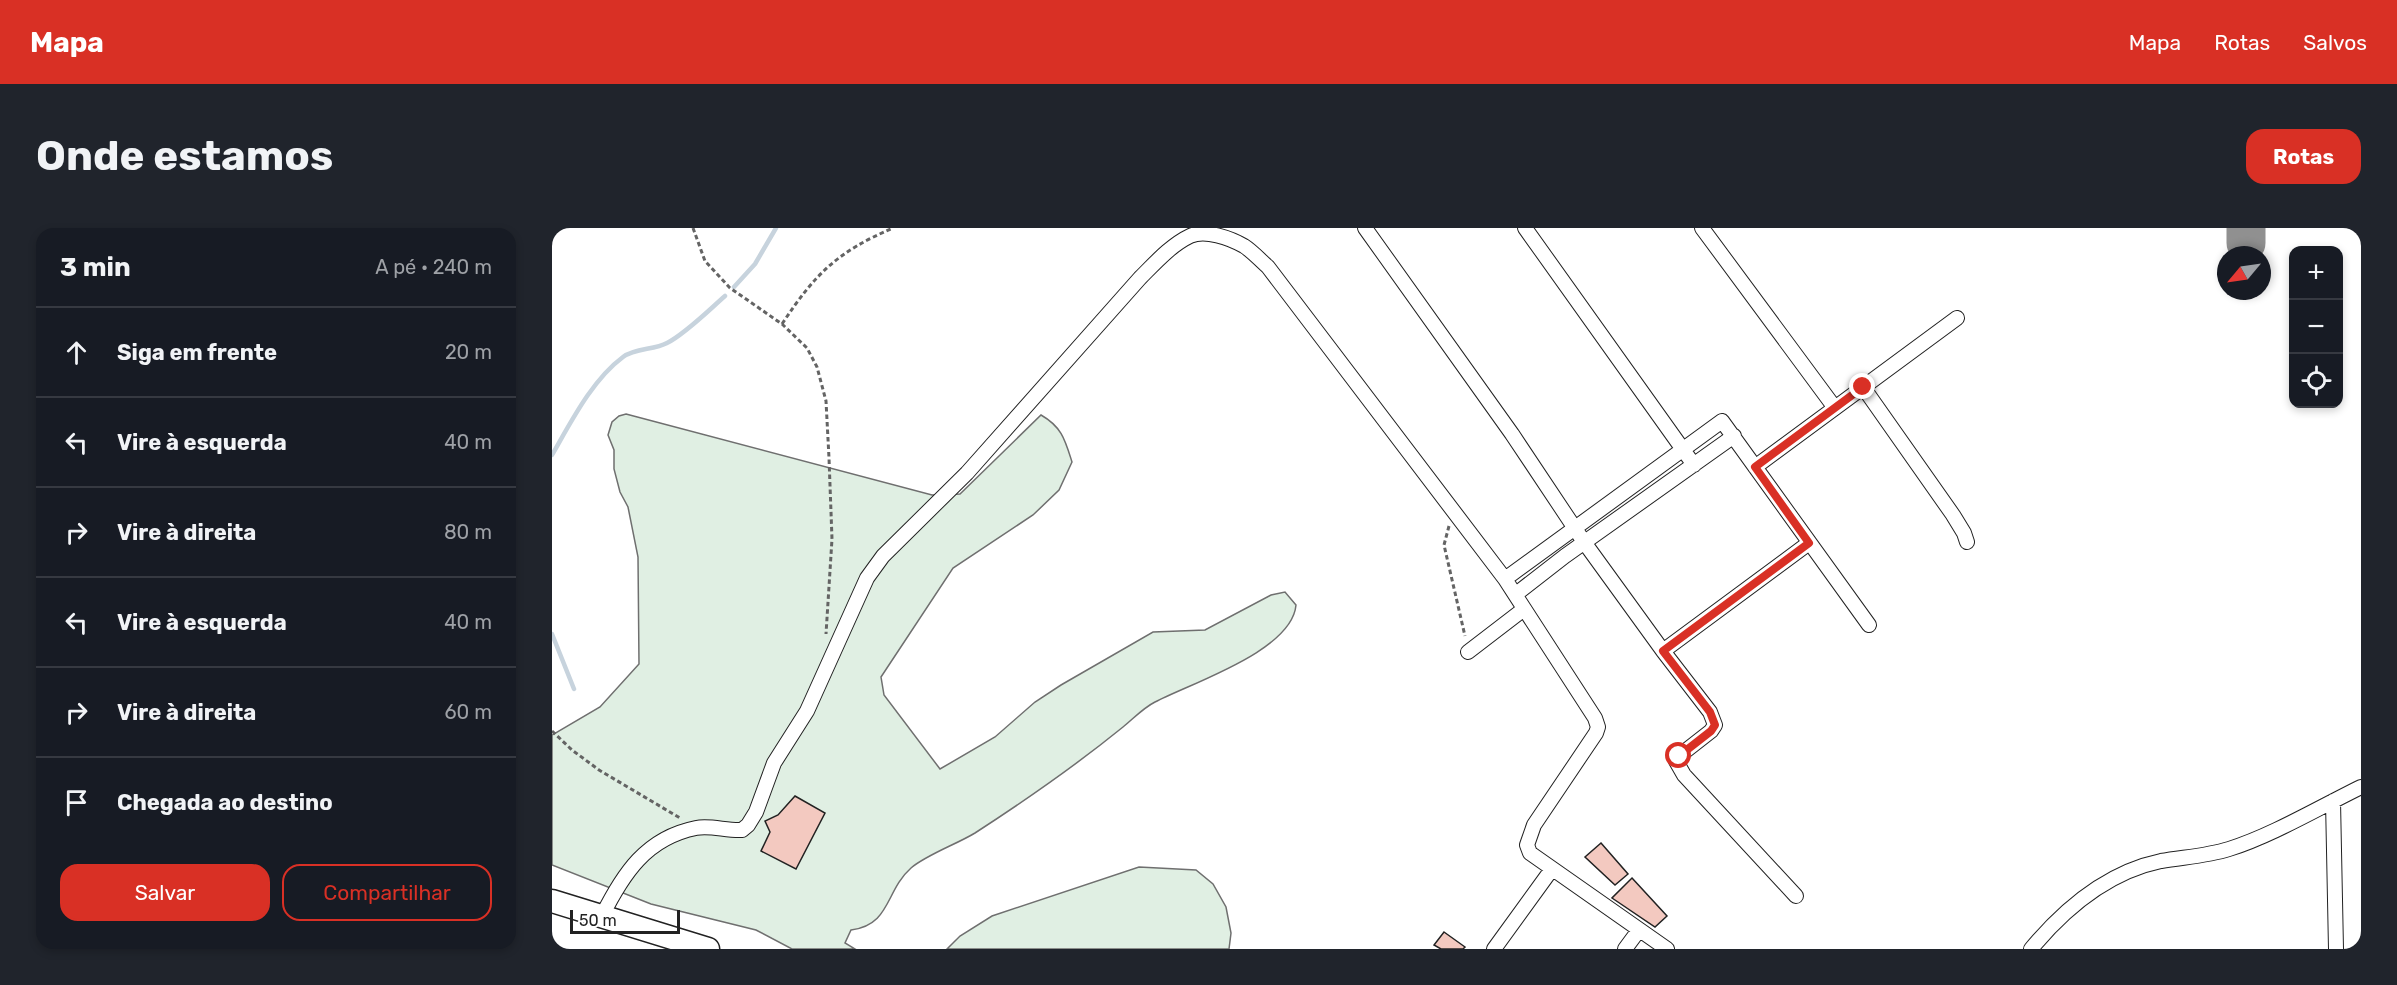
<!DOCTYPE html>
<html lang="pt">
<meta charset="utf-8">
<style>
body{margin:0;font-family:Rubik,sans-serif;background:#20242c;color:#f1f3f6}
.controls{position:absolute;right:18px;top:18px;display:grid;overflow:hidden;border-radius:12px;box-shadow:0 3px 9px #0003}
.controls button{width:54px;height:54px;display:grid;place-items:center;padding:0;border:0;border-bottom:2px solid #363941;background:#171b24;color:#f1f3f6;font:30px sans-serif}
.compass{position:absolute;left:1665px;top:18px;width:54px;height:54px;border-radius:50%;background:#171b24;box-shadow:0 3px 9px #0003;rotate:241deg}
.scale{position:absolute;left:18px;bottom:15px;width:110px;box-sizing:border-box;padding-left:6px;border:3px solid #222;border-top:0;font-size:16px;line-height:21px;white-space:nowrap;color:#222;-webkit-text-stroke:4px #fff;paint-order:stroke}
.stop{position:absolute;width:18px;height:18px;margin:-14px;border:4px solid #d93025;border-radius:50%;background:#fff}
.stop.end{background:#d93025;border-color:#fff;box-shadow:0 2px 6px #0008}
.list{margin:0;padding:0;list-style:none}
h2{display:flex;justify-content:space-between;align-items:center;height:78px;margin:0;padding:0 24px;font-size:26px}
h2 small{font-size:20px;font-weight:400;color:#9ea1a6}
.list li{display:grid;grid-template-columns:39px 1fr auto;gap:18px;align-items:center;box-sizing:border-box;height:90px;padding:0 24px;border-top:2px solid #363941}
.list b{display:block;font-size:22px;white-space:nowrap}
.list em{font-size:20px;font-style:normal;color:#9ea1a6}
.actions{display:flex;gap:12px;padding:18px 24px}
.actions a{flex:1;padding:14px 0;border:2px solid #d93025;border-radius:18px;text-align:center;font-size:21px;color:#d93025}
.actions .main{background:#d93025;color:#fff}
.icon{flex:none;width:33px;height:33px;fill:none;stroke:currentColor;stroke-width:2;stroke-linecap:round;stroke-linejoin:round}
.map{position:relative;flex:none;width:1809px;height:721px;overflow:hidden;border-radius:18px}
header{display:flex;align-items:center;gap:36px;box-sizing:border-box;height:84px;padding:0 30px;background:#d93025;color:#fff}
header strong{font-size:28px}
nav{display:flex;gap:33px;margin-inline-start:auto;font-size:21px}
.intro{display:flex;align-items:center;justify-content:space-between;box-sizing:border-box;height:144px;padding:0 36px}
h1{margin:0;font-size:42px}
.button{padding:15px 27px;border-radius:18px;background:#d93025;color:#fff;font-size:21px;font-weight:700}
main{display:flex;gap:36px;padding:0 36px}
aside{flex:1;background:#171b24;border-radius:18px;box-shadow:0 3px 9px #0003}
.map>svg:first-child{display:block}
.green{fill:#e0efe3;stroke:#6f6f6f;stroke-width:1.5}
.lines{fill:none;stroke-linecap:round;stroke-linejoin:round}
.stream{stroke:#c7d3dd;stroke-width:4.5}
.taxiway{stroke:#909090;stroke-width:39}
.building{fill:#f3c9c0;stroke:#222;stroke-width:1.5}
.minor-casing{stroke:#222;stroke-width:16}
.trunk-casing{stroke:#222;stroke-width:25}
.path{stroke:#646464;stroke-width:3;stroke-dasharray:4.5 3;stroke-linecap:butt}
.minor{stroke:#fff;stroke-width:14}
.trunk{stroke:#fff;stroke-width:22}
.route{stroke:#d93025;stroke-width:8}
</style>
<header>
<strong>Mapa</strong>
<nav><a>Mapa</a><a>Rotas</a><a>Salvos</a></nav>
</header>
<div class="intro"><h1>Onde estamos</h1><a class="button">Rotas</a></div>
<main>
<aside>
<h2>3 min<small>A pé · 240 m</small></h2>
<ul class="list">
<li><svg class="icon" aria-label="ahead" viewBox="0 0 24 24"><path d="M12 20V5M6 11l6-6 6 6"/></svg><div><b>Siga em frente</b></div><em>20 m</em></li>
<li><svg class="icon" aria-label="left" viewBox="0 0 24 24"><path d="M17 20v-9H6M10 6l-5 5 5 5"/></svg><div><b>Vire à esquerda</b></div><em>40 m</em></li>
<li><svg class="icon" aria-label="right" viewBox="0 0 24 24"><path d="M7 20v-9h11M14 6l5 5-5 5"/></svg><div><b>Vire à direita</b></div><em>80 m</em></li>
<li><svg class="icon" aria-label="left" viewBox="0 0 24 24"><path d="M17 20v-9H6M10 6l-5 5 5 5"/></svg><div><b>Vire à esquerda</b></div><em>40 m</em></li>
<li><svg class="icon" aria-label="right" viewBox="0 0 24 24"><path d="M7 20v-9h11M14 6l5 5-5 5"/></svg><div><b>Vire à direita</b></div><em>60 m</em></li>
<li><svg class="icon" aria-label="arrive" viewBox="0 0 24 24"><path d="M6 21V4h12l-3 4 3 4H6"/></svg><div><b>Chegada ao destino</b></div></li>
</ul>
<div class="actions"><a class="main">Salvar</a><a>Compartilhar</a></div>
</aside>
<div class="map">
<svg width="1809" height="721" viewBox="0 0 1809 721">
<rect width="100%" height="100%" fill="#fff"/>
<path class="green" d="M74,186L380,267L408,266L489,187C510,199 513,212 520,234L507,262L481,287L401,340L329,449L332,467L388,541L443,509L483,474L509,457L601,404L653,402L719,367L733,364L744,377C740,423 639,455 603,474C591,480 581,491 571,499C523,538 474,572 423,605C405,616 374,627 359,640C333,663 339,697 299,702L293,715L303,721H240L204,702L99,676L0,637V507L48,479L87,436L86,329L76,279L68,264L62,241V222L56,207L60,194L67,188Z
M587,639L644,642L661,656L674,679L679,705L677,721H395L408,708L440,688Z"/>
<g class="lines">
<path class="stream" d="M182,59L203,36L224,0
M0,227C19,194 40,152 71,129C83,120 102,122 115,115C133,106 157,82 173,68
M0,406L22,461"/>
<path class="taxiway" d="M1694,0V15"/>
</g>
<path class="building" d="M243,568L273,585L244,641L209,623L218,604L213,593L226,587Z
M1049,615L1076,646L1063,657L1033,629Z
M1080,650L1115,688L1103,699L1060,670Z
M892,704L913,719L911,721H889L882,717Z"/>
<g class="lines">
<g class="minor-casing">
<path id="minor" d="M813,0L960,206L1032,314L1111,423L1158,484L1163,497L1159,503L1127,528L1124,533L1132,547L1244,668
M973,0L1142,237
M1150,0L1283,180
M1311,159L1401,287L1412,305L1415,314
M1203,239L1405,90
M953,351L1170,193L1317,397
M964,366L1013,328L1182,208
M1111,423L1257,315
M916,424L972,381
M1781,573L1784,721
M50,688C71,646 94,610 144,600C158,597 175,603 190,602L196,597L204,584L222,535L255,483L315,350L331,328L415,245L588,50C603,35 619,17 638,8C653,1 678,10 692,18C700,23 708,32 716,39L953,351L1043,490L1046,499L1044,505L982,597L975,617L978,625L1115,721
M942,721L1000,641
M1073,721L1087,702
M1479,721C1513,680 1556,644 1609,633C1632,629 1655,628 1677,621C1719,608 1768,579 1809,559"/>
</g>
<g class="trunk-casing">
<path id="trunk" d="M0,673L156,721"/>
</g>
<path class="path" d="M141,0L153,33L178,60L230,96L255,120L265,139L274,173L277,230L280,311L274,406
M230,96C263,46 285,24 341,0
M897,298L892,317L913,408
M0,503L20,522L47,542L128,590"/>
<use href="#minor" class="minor"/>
<use href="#trunk" class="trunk"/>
</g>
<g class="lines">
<path class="route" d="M1127,528L1159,503L1163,497L1158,484L1111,423L1257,315L1203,239L1311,159"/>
</g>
</svg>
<div class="controls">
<button>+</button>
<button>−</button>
<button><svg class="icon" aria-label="locate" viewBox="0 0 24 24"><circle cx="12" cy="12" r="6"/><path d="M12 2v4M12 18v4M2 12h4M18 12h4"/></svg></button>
</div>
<svg class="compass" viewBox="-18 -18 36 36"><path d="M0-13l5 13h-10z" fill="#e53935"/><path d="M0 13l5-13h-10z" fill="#9ea1a6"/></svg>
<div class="scale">50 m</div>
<div class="stop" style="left:1127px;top:528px"></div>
<div class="stop end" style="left:1311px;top:159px"></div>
</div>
</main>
